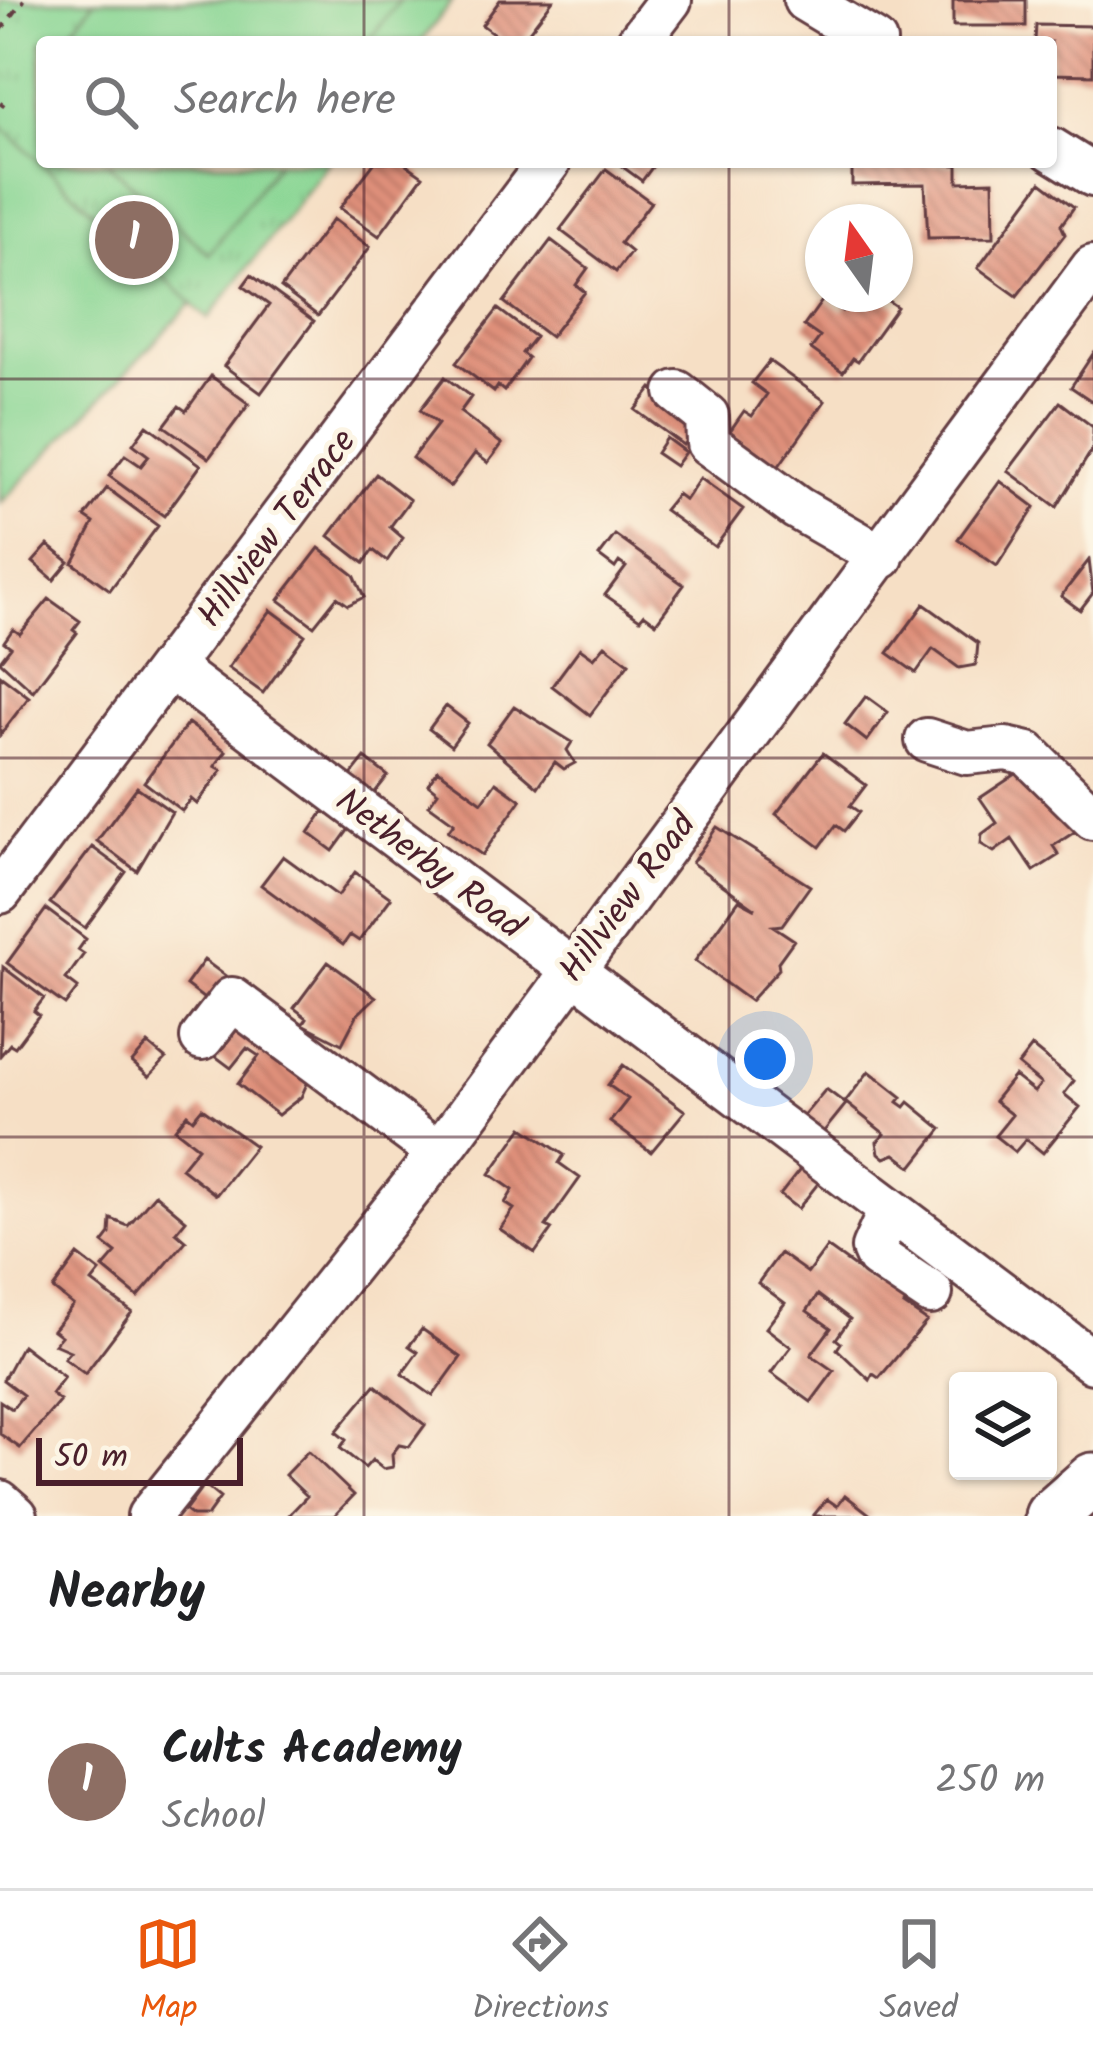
<!DOCTYPE html>
<style>
body{margin:0;font-family:Kalam,sans-serif;background:#f2f2f2;color:#202124}
.controls{position:absolute;right:36px;bottom:36px;display:grid;overflow:hidden;border-radius:12px;box-shadow:0 3px 9px #0004}
.controls button{width:108px;height:108px;display:grid;place-items:center;padding:0;border:0;border-bottom:3px solid #e0e0e0;background:#fff;color:#202124;font:60px sans-serif}
.compass{position:absolute;left:805px;top:204px;width:108px;height:108px;border-radius:50%;background:#fff;box-shadow:0 3px 9px #0004;rotate:346deg}
.scale{position:absolute;left:36px;bottom:30px;width:207px;box-sizing:border-box;padding-left:12px;border:6px solid #4a1f2b;border-top:0;font-size:33px;line-height:42px;white-space:nowrap;color:#4a1f2b;-webkit-text-stroke:9px #fcf5e5;paint-order:stroke}
.you{position:absolute;left:765px;top:1059px;width:42px;height:42px;margin:-30px;border:9px solid #fff;border-radius:50%;background:#1a73e8;box-shadow:0 0 0 18px #1a73e833}
.badge{display:grid;place-items:center;width:78px;height:78px;border-radius:50%;background:#ea580c;color:#fff;font-size:39px;font-weight:700}
.pin{position:absolute;translate:-50% -50%;border:6px solid #fff;box-shadow:0 3px 12px #0006}
.list{margin:0;padding:0;list-style:none}
h2{display:flex;justify-content:space-between;align-items:center;height:156px;margin:0;padding:0 48px;font-size:51px}
h2 small{font-size:39px;font-weight:400;color:#757577}
.list li{display:grid;grid-template-columns:78px 1fr auto;gap:36px;align-items:center;box-sizing:border-box;height:216px;padding:0 48px;border-top:3px solid #e0e0e0}
.list b{display:block;font-size:45px;white-space:nowrap}
.list p{margin:0;font-size:39px;white-space:nowrap;color:#757577}
.list em{font-size:39px;font-style:normal;color:#757577}
.icon{flex:none;width:66px;height:66px;fill:none;stroke:currentColor;stroke-width:2;stroke-linecap:round;stroke-linejoin:round}
.map{position:relative;flex:none;width:1093px;height:1516px;overflow:hidden}
.search{position:absolute;background:#fff;box-shadow:0 3px 9px #0004;left:36px;right:36px;top:36px;height:132px;display:flex;align-items:center;gap:30px;box-sizing:border-box;padding:0 42px;border-radius:12px;color:#757577;font-size:45px}
.sheet{height:372px;background:#fff}
nav{display:flex;justify-content:space-around;align-items:center;box-sizing:border-box;height:168px;border-top:3px solid #e0e0e0;background:#fff;font-size:33px;color:#757577}
nav a{display:grid;justify-items:center;gap:6px}
nav .on{color:#ea580c}
.map>svg:first-child{display:block}
.grass{fill:url(#grass-tufts);stroke:#6a7a60;stroke-width:3}
.pitch{fill:#8ad694;stroke:#6a7a60;stroke-width:3}
.building{fill:url(#building-back-hatch)}
.lines{fill:none;stroke-linecap:round;stroke-linejoin:round}
.minor-casing{stroke:#643c42;stroke-width:48}
.major-casing{stroke:#643c42;stroke-width:57}
.path{stroke:#643c42;stroke-width:4.5;stroke-dasharray:9 9;stroke-linecap:butt}
.minor{stroke:#fff;stroke-width:42}
.major{stroke:#fff;stroke-width:51}
.grid{fill:none;stroke:#4a1f2b;stroke-width:3;stroke-opacity:0.55}
.labels{text-anchor:middle;stroke-width:10;stroke-linejoin:round;paint-order:stroke}
.street-label{font-size:36px;fill:#4a1f2b;stroke:#fcf5e5}
</style>
<div class="map">
<svg width="1093" height="1516" viewBox="0 0 1093 1516">
<defs>
<pattern id="grass-tufts" width="24" height="20" patternUnits="userSpaceOnUse" patternTransform="scale(3)"><rect width="24" height="20" fill="#8ad694"/><path d="M3 7l-1-3M5 7V3M7 7l1-3M15 17l-1-3M17 17v-4M19 17l1-3" fill="none" stroke="#79b780"/></pattern>
<pattern id="building-back-hatch" width="6" height="6" patternUnits="userSpaceOnUse" patternTransform="scale(3)"><rect width="6" height="6" fill="#df907a"/><path d="M-1 5l2 2M0 0l6 6M5-1l2 2" fill="none" stroke="#b77564"/></pattern>
</defs>
<rect width="100%" height="100%" fill="#fcf5e5"/>
<filter id="ink" filterUnits="userSpaceOnUse"><feTurbulence type="fractalNoise" baseFrequency=".00833" numOctaves="2"/><feDisplacementMap in="SourceGraphic" scale="24" xChannelSelector="R" yChannelSelector="G"/><feConvolveMatrix kernelMatrix="1 2 1 2 8 2 1 2 1" color-interpolation-filters="sRGB"/></filter>
<filter id="wash" filterUnits="userSpaceOnUse"><feTurbulence type="fractalNoise" baseFrequency=".004" numOctaves="4" result="noise"/><feDisplacementMap in="SourceGraphic" scale="48" xChannelSelector="R" yChannelSelector="G"/><feGaussianBlur stdDeviation="2.7" result="paint"/><feColorMatrix in="noise" values="0 0 0 0 0 0 0 0 0 0 0 0 0 0 0 0 0 1.4 0 .05"/><feComposite in="paint" operator="in"/></filter>
<g filter="url(#wash)">
<rect width="100%" height="100%" fill="#f6dfc5"/>
<path class="grass" d="M0,0H453L421,42H42V162H329L208,319L0,125Z"/>
<path class="pitch" d="M95,0H400L368,42H63Z
M0,125L192,303L0,504Z
M107,162H278L209,254Z"/>
<g id="blocks">
<path class="building" d="M500,0H553L521,42H505L482,25Z
M953,0H1026V26H953Z
M1036,25L1093,26V75L1051,74V42H1035Z
M375,162H403L423,176L379,236L340,208Z
M616,162H656L642,181Z
M852,162L958,165V182L993,181L994,237L928,238L925,184L852,185Z
M606,169L651,202L620,243L631,252L616,272L560,230Z
M1041,182L1074,207L1061,225L1065,234L1017,296L978,268Z
M333,219L370,247L318,316L281,288Z
M551,240L588,268L576,285L585,292L550,337L504,302Z
M251,275L314,321L261,393L224,366L269,305L243,286Z
M854,294H878L897,307L858,361L853,358L843,372L811,349L820,337L804,326L824,298L842,311Z
M498,309L535,337L522,353L528,358L504,391L498,386L494,392L456,363Z
M1093,354V402L1071,387Z
M769,361L825,401L776,470L728,434L744,411L752,416L767,394L752,383Z
M211,376L249,404L209,458L164,426L179,406L186,411Z
M445,377L471,397L460,412L502,444L488,463L475,453L450,487L412,458L438,424L420,410Z
M652,388L699,423L683,445L635,410Z
M1060,402L1093,427V448L1057,507L1008,471Z
M147,425L201,465L164,516L109,476L125,455L141,466L149,456L133,444Z
M666,438L685,452L675,466L656,453Z
M376,474L410,500L390,527L403,538L387,561L373,550L364,563L329,536Z
M700,478L743,509L715,547L664,510L677,494L685,500Z
M1000,481L1035,507L997,566L958,539Z
M107,488L158,526L110,590L73,563L94,523L85,517Z
M615,535L684,585L656,623L644,614L640,619L605,595L626,567L619,562L615,568L599,556Z
M48,545L69,562L54,580L33,562Z
M319,548L354,575L364,597L348,605L337,597L314,626L279,600Z
M1089,560L1093,593L1080,610L1061,596Z
M49,599L80,621L73,630L77,633L33,691L0,661L11,647L4,642L13,629L20,634Z
M924,604L978,643L976,665L959,668L933,649L916,673L888,653Z
M271,610L305,635L263,693L228,668Z
M605,645L629,663L590,715L552,686L580,648L594,658Z
M0,675L29,697L0,735Z
M866,696L888,712L867,741L845,724Z
M446,706L468,723L451,746L429,729Z
M514,706L572,742L567,750L575,763L564,769L555,762L538,787L487,743Z
M188,723L226,751L215,766L222,770L197,804L191,799L182,811L144,782Z
M823,753L866,785L850,806L859,812L844,831L836,825L820,847L776,814Z
M365,758L388,776L372,796L349,778Z
M1028,766L1076,831L1053,846L1059,855L1034,871L1012,839L994,852L981,844L982,834L997,823L980,798Z
M438,770L482,802L496,782L521,800L482,855L448,831L454,823L429,805L438,792L428,784Z
M137,787L172,812L137,871L97,841Z
M324,811L349,829L333,851L309,833Z
M717,827L810,886L782,925L773,926L794,940L778,962L779,969L750,1001L695,961L739,900L756,909L692,863Z
M92,847L126,872L85,928L50,903Z
M283,856L338,896L355,872L391,898L359,941L350,935L343,945L261,885Z
M46,909L86,939L78,950L84,954L66,979L78,988L65,1005L7,963Z
M204,960L231,980L212,1005L186,985Z
M328,962L376,997L357,1015L342,1044L303,1024L307,1018L294,1008Z
M3,967L44,998L34,1011L39,1015L15,1047L10,1044L0,1056Z
M241,1015L313,1070L301,1097L278,1115L238,1084L259,1056L247,1048L231,1068L211,1053Z
M148,1044L166,1059L149,1077L132,1062Z
M1032,1047L1074,1081L1064,1094L1080,1107L1043,1153L1026,1139L1015,1152L995,1136L1012,1115L994,1101L1014,1076L1034,1092L1041,1084L1018,1065Z
M623,1065L685,1111L651,1152L610,1122L628,1099L608,1085Z
M869,1071L902,1097L898,1102L905,1107L909,1102L942,1129L912,1167L895,1154L885,1158L879,1153L877,1142L885,1134L845,1102Z
M826,1089L846,1104L821,1135L801,1119Z
M202,1108L255,1146L216,1195L181,1168L198,1147L175,1129L187,1114L193,1119Z
M523,1127L564,1155L559,1163L580,1178L546,1226L552,1229L535,1253L500,1229L514,1209L505,1203L513,1190L490,1174Z
M802,1167L820,1181L798,1209L780,1195Z
M155,1194L186,1220L176,1232L186,1241L138,1297L103,1268L116,1253L103,1243L110,1234L111,1219L128,1226Z
M827,1247L877,1283L881,1277L913,1292L904,1305L927,1321L879,1378L873,1374L870,1380L837,1349L841,1343L836,1339L850,1319L818,1295L807,1311L831,1328L811,1355L834,1371L811,1402L771,1373L791,1347L766,1328L785,1303L758,1283L780,1253L808,1273Z
M78,1255L100,1272L92,1282L132,1312L85,1374L64,1358L70,1351L54,1344L61,1336L53,1330L73,1305L53,1289Z
M422,1329L461,1357L433,1396L402,1374L418,1352L409,1346Z
M22,1345L64,1377L51,1394L60,1401L20,1448L0,1434V1401L12,1409L23,1395L3,1380Z
M375,1385L425,1425L409,1447L399,1445L392,1454L393,1467L383,1469L372,1460L365,1468L340,1448L346,1440L336,1432Z
M308,1451L354,1495L334,1516H288L307,1496L285,1475Z
M204,1485L220,1498L207,1516H192L185,1511Z
M845,1495L872,1516H813L827,1499L837,1506Z"/>
</g>
</g>
<g filter="url(#ink)">
<use href="#blocks" fill-opacity="0" stroke="#643c42" stroke-width="3"/>
<g class="lines">
<g class="minor-casing">
<path id="minor" d="M805,0L875,42
M638,42L670,0
M1051,149L1093,175
M677,392L707,416L708,443L797,508L882,557
M170,667L1093,1362
M927,740L967,753L1006,749L1028,754L1093,818
M0,892L549,162
M202,1038L232,999L439,1153
M890,1210L873,1248L877,1257L931,1293
M0,1502L16,1516
M149,1516L439,1153L1093,267"/>
</g>
<g class="major-casing">
<path id="major" d="M1051,1516L1093,1479"/>
</g>
<path class="path" d="M0,31L24,0
M0,103L4,106"/>
<use href="#minor" class="minor"/>
<use href="#major" class="major"/>
</g>
</g>
<path class="grid" d="M364,0V42M729,0V42M364,162V1516M729,162V1516M0,379H1093M0,758H1093M0,1137H1093"/>
<g class="labels">
<g class="street-label">
<text transform="translate(275 527) rotate(-53)" y="13">Hillview Terrace</text>
<text transform="translate(431 862) rotate(37)" y="13">Netherby Road</text>
<text transform="translate(626 896) rotate(-53)" y="13">Hillview Road</text>
</g>
</g>
</svg>
<div class="controls">
<button><svg class="icon" aria-label="layers" viewBox="0 0 24 24"><path d="M12 4l9 5-9 5-9-5zM3 14l9 5 9-5"/></svg></button>
</div>
<svg class="compass" viewBox="-18 -18 36 36"><path d="M0-13l5 13h-10z" fill="#e53935"/><path d="M0 13l5-13h-10z" fill="#757577"/></svg>
<div class="scale">50 m</div>
<div class="you"></div>
<div class="pin badge" style="left:134px;top:240px;background:#8d6e63">1</div>
<div class="search"><svg class="icon" aria-label="search" viewBox="0 0 24 24"><circle cx="10" cy="10" r="6"/><path d="M15 15l6 6"/></svg>Search here</div>
</div>
<section class="sheet">
<h2>Nearby<small></small></h2>
<ul class="list">
<li><span class="badge" style="background:#8d6e63">1</span><div><b>Cults Academy</b><p>School</p></div><em>250 m</em></li>
</ul>
</section>
<nav>
<a class="on"><svg class="icon" aria-label="map" viewBox="0 0 24 24"><path d="M3 6l6-2 6 2 6-2v14l-6 2-6-2-6 2zM9 4v14M15 6v14"/></svg>Map</a>
<a><svg class="icon" aria-label="directions" viewBox="0 0 24 24"><path d="M12 3l9 9-9 9-9-9zM9 14v-3h6M13 9l2 2-2 2"/></svg>Directions</a>
<a><svg class="icon" aria-label="saved" viewBox="0 0 24 24"><path d="M7 4h10v16l-5-4-5 4z"/></svg>Saved</a>
</nav>
